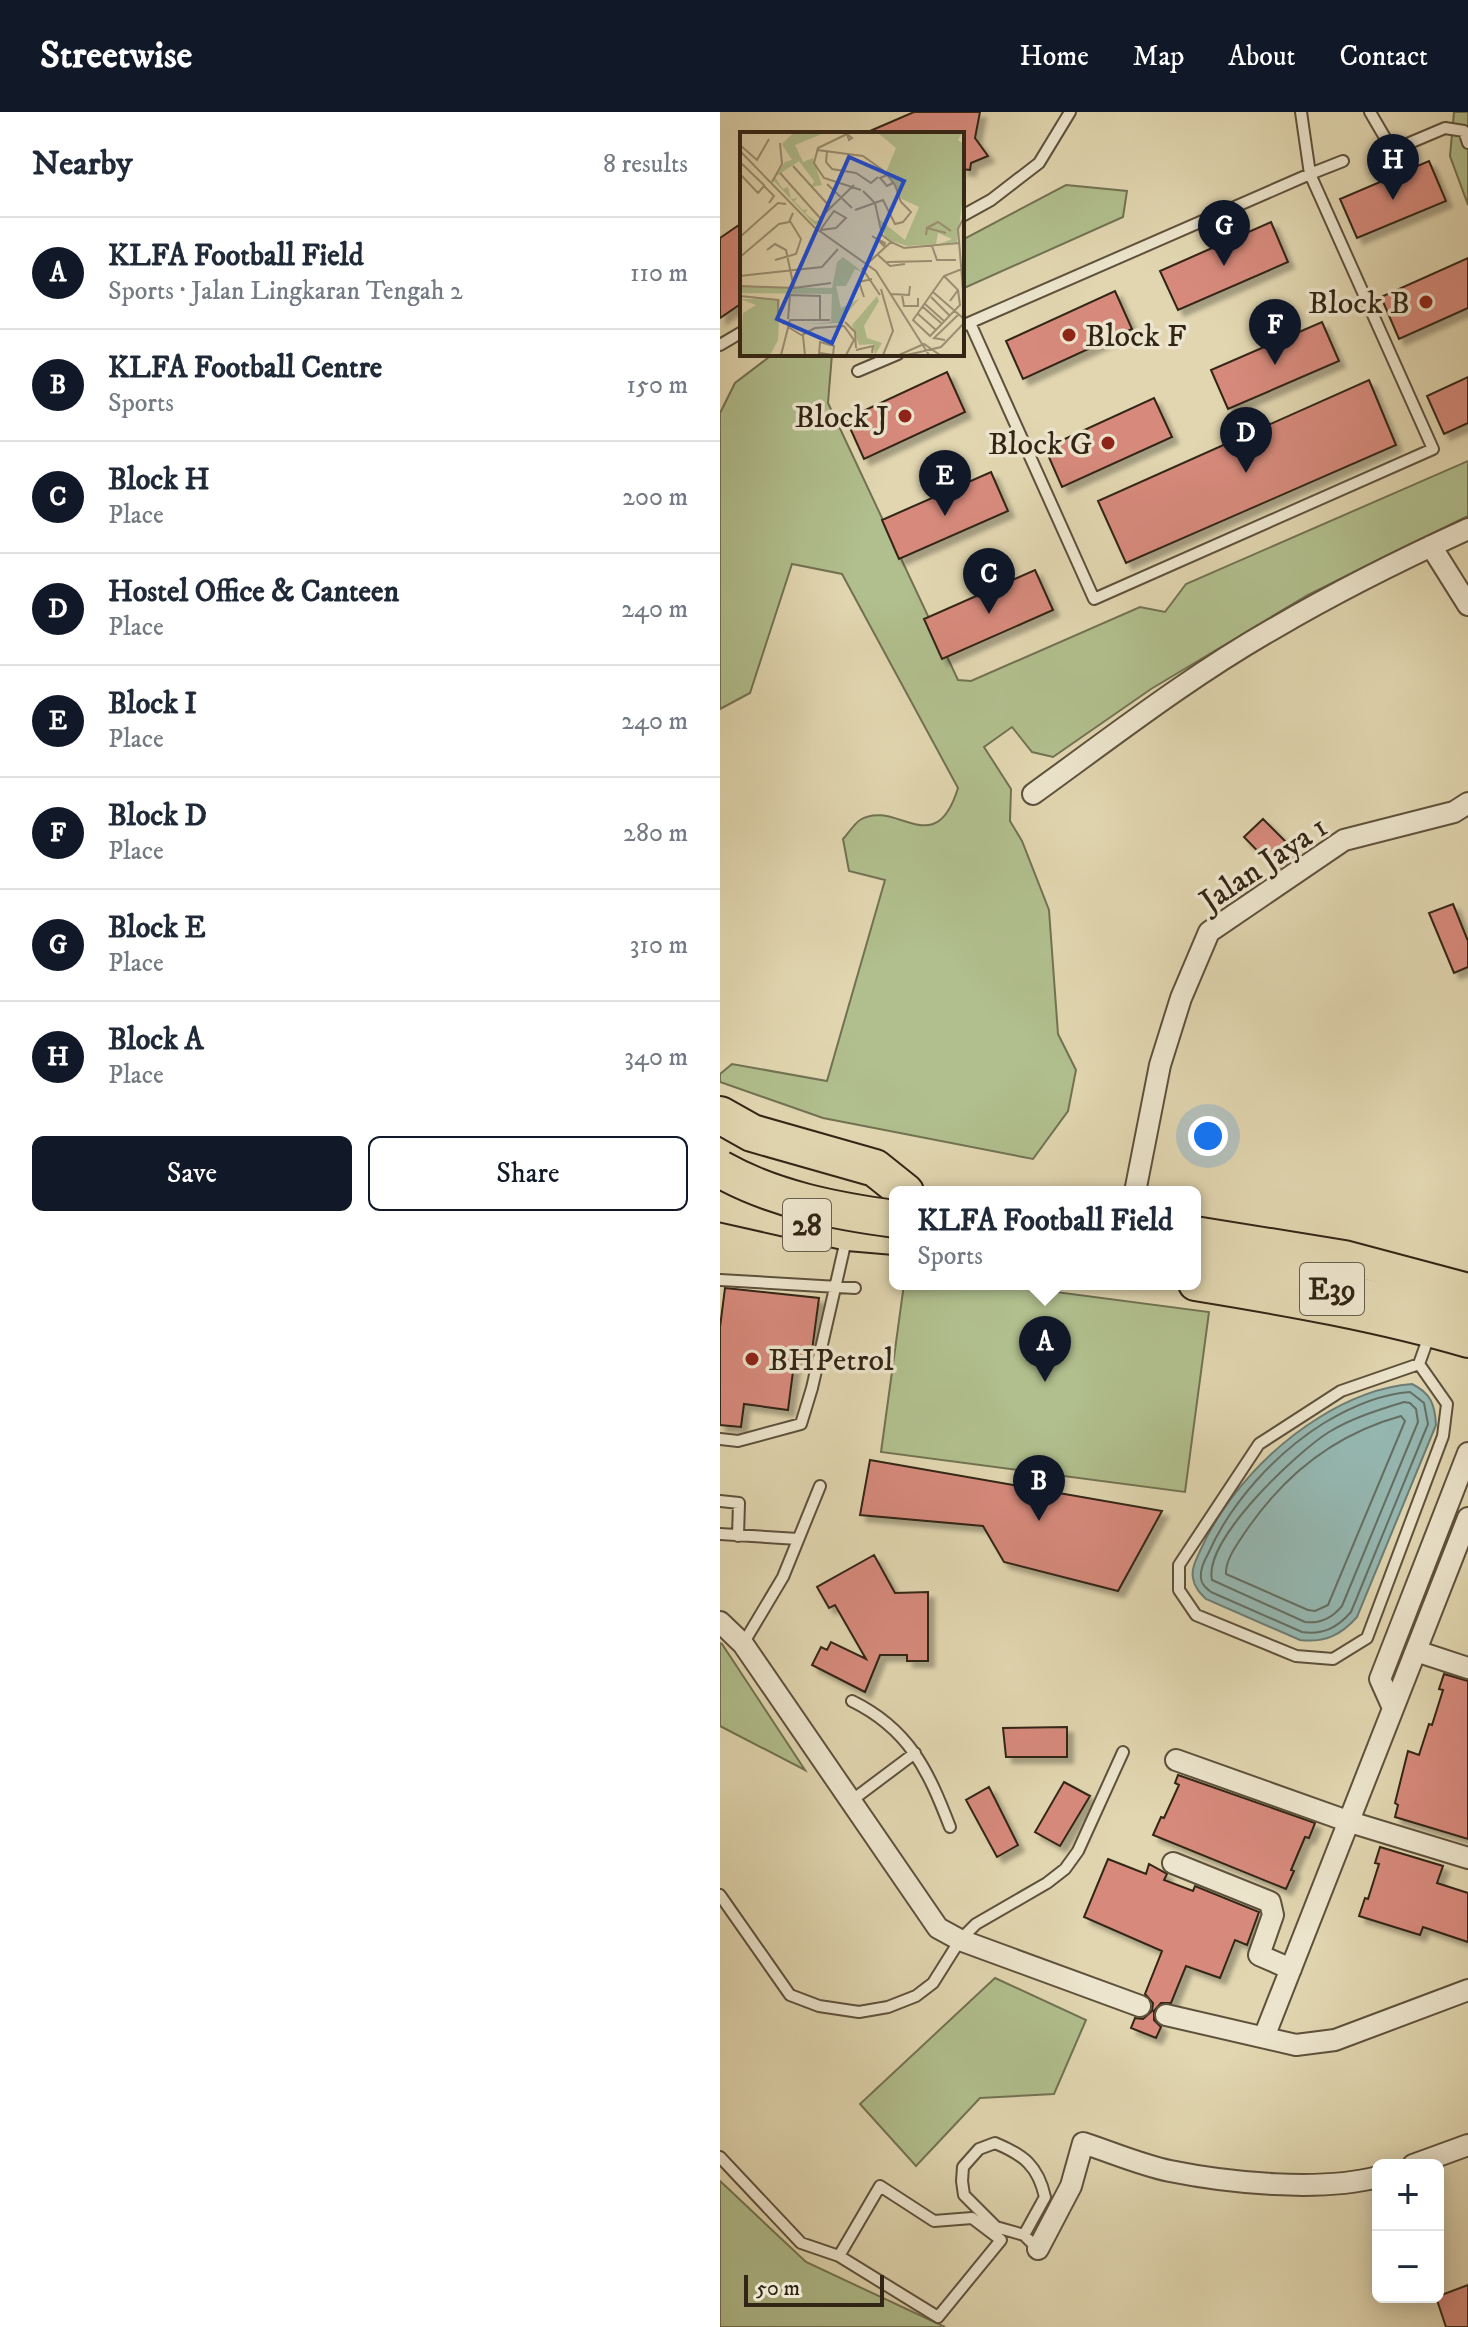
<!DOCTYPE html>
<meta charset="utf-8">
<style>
body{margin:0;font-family:"IM FELL DW Pica",serif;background:#f6f6f7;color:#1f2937}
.controls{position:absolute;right:24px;bottom:24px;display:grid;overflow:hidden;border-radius:12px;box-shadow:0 4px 20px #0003}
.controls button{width:72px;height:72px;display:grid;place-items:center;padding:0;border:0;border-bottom:2px solid #e0e1e3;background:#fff;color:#1f2937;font:40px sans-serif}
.scale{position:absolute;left:24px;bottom:20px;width:140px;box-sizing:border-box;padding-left:8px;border:4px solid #322516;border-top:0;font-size:22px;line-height:28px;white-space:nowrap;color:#322516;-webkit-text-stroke:6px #ece4cc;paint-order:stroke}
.you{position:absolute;left:488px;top:1024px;width:28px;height:28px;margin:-20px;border:6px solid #fff;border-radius:50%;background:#1a73e8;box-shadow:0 0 0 12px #1a73e833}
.badge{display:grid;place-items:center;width:52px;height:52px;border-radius:50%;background:#111827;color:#fff;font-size:26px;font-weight:700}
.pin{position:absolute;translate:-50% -66px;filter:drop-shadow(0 2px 4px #0008)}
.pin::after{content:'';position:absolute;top:42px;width:28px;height:24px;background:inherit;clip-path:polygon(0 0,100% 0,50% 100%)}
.popup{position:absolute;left:169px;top:1074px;width:312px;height:104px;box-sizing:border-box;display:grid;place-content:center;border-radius:12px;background:#fff;filter:drop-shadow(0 2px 6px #0005);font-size:26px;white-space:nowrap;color:#747a83}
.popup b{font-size:30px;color:#1f2937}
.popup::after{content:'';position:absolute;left:50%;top:100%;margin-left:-16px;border:16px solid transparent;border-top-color:#fff}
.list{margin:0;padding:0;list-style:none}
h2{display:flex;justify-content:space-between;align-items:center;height:104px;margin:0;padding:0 32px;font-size:34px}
h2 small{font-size:26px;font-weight:400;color:#747a83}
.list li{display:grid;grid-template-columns:52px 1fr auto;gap:24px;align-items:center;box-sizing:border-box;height:112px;padding:0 32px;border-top:2px solid #e0e1e3}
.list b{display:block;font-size:30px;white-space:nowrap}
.list p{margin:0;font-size:26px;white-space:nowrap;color:#747a83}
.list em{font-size:26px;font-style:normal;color:#747a83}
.actions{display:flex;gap:16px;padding:24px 32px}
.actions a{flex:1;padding:18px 0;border:2px solid #111827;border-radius:12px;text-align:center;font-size:28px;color:#111827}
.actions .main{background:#111827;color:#fff}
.map{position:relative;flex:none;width:748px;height:2215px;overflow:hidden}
header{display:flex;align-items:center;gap:48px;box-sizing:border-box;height:112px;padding:0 40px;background:#111827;color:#fff}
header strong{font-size:38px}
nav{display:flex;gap:44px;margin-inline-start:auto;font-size:28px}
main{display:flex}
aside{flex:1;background:#fff}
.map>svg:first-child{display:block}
.green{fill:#b1be8d;stroke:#727252;stroke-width:2}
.water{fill:#95b8b2;stroke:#6d7d74;stroke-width:2}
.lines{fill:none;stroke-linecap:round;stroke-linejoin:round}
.shore{stroke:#646e64;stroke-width:2}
.building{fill:#d78a7b;stroke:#322516;stroke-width:2;filter:url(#shadow)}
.service-casing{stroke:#5e513c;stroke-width:14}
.minor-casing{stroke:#5e513c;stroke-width:24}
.trunk-casing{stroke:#322516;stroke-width:36}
.motorway-casing{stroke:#322516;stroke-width:40}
.service{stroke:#ece4cc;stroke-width:10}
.minor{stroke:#ece4cc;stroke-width:20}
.trunk{stroke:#e1d6b0;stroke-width:32}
.motorway{stroke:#e1d6b0;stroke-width:36}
.motorway-bridge-casing{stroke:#322516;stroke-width:40;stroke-linecap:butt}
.motorway-bridge{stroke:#e1d6b0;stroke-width:36}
.poi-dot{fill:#8f2418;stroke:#ece4cc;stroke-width:3}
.labels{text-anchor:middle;stroke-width:7;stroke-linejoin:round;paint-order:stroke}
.shield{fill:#ece4cc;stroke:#6a5e4d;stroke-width:2}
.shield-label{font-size:30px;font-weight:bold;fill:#322516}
.poi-label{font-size:32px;fill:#322516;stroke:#ece4cc;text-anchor:end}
.street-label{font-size:32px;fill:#322516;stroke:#ece4cc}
.inset-road{fill:none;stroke:#9b8f72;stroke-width:2}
.view{fill:#1d4ed8;fill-opacity:0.15;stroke:#1d4ed8;stroke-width:4}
.inset-edge{fill:none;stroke:#322516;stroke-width:4}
</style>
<header>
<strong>Streetwise</strong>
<nav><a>Home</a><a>Map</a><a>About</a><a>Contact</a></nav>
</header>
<main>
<aside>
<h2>Nearby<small>8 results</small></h2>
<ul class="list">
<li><span class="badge">A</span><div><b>KLFA Football Field</b><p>Sports · Jalan Lingkaran Tengah 2</p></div><em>110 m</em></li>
<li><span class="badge">B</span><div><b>KLFA Football Centre</b><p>Sports</p></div><em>150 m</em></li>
<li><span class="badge">C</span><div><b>Block H</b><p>Place</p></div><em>200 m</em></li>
<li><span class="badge">D</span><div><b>Hostel Office &amp; Canteen</b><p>Place</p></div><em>240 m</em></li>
<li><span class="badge">E</span><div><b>Block I</b><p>Place</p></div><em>240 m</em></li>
<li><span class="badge">F</span><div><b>Block D</b><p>Place</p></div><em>280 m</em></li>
<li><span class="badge">G</span><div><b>Block E</b><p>Place</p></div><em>310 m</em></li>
<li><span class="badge">H</span><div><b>Block A</b><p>Place</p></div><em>340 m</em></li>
</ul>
<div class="actions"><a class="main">Save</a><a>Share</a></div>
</aside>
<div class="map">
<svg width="748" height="2215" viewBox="0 0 748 2215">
<defs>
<filter id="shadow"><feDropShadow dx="6" dy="6" stdDeviation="2" flood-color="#0004"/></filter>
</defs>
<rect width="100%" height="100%" fill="#e1d6b0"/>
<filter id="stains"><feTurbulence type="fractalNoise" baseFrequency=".0025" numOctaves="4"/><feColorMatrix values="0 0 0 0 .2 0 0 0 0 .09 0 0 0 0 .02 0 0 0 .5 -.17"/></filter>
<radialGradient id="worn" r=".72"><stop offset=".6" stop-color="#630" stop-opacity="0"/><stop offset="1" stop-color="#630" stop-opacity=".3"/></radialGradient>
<path class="green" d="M734,0H748V93L730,44Z
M346,73L407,79L403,105L242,177V128Z
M53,242H112L108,291L238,568L251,569L420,495L445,500L466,472L748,349V404L588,483L431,577L333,645L312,640L292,615L264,635L291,677L290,709L302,729L329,798L338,922L356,958L348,999L313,1047L103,1006L0,970V962L12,952L107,969L165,768L129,759L123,727C128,722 134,712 140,708C176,686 215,751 238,676L122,462L72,452L30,581L0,597V301L15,271Z
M184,1172H275L489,1200L465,1380L161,1340Z
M0,1531L2,1532L85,1658L0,1614Z
M275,1866L366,1908L334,1982L260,1986L196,2054L140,1992Z
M0,2069L86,2150L225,2215H0Z"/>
<path class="water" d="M692,1272C711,1281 715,1293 716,1313L637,1505C621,1523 605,1531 580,1528L486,1487C480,1481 474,1475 473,1466C471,1456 477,1446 481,1437C505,1384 551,1335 600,1305C627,1288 661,1274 692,1272Z"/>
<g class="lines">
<path class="shore" d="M690,1280L704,1291L708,1312L631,1500C617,1516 603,1523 582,1520L491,1480C486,1476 481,1472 481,1466C480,1458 484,1449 488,1442C511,1390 556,1341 604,1311C629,1296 661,1282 690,1280Z
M684,1290L690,1291L696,1297L698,1310L622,1494C612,1506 601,1512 585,1510L492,1468C483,1428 577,1340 609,1320C632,1306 658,1298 684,1290Z
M681,1304L685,1309L608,1493L595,1499L588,1498L506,1462C505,1448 518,1431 526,1419C564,1363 616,1322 681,1304Z"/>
</g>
<path class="building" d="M194,0H260L255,26L268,44L251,51L250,58L242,57V22H143Z
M709,49L726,89L637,126L620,87Z
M551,110L568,150L458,198L440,159Z
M22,111V191L0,206V126Z
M748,146V196L679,227L661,185Z
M395,179L412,217L303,267L286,229Z
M602,210L619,249L508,297L491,258Z
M227,260L245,300L144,347L126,307Z
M748,265V311L724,322L707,284Z
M649,268L676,333L406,451L378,389Z
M434,286L452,325L342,375L325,336Z
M271,360L288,399L179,447L162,408Z
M315,458L333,498L222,547L204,507Z
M543,707L577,741L556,758L524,725Z
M733,792L748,829V855L734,861L709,801Z
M5,1176L99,1186L91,1246L75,1244L68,1298L24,1292L21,1315L0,1313V1215Z
M150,1348L442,1399L398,1479L284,1450L263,1414L140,1403Z
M154,1443L175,1481L208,1480V1549H187V1543H160L145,1580L92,1553L101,1535L107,1538L111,1530L146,1547L115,1493L109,1496L97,1475Z
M724,1562L748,1569V1727L675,1705L678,1693L675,1691L688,1639L699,1643L709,1612L712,1613L723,1578L719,1577Z
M347,1615V1645H286L283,1616Z
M458,1663L595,1711L589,1726L585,1725L571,1758L574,1759L566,1777L433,1723L441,1705L444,1706L459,1673L455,1671Z
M344,1670L370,1684L340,1734L315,1720Z
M269,1675L298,1733L277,1745L246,1688Z
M660,1735L723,1754L717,1771L748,1781V1830L703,1815L700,1823L639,1804L645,1786L648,1787L659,1752L655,1751Z
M388,1747L426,1762L429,1752L447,1762L444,1768L473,1779L475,1774L539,1800L527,1833L515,1828L500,1866L466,1854L451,1891H441L434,1899V1908L441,1915L436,1926L411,1916L415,1906L423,1907L432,1899L433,1891L425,1882L442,1839L364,1805Z
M748,2173V2215H726L716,2185Z"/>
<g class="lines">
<g class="service-casing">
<path id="service" d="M650,0L671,36L680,35L725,16L744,19L748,31
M242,104L271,88L319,51L350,0
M250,211L374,487L713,337L590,62L623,49
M242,214L590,62L581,0
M0,233L22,220
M138,259L178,242
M0,1168L135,1176
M699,1252L727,1292L723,1324L647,1526L613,1547L576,1544L476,1503L459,1478V1453L539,1332L621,1279L699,1252L709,1224
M0,1327L18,1329L81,1312L92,1276L126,1128
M0,1389L19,1391L18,1424
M0,1422L78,1427
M23,1532L63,1465L100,1374
M132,1589C189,1617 208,1658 230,1715
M131,1689L195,1641
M0,1783L70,1883L99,1894L139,1900L168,1895L196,1884L213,1871L240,1828L256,1812L327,1771L345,1757L358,1739L403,1640
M0,2045L81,2131L119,2144L218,2205L281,2128L252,2106L214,2109L160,2074L119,2144
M304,2123L325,2085C318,2054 304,2043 275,2031L259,2037L243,2055L242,2069L244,2083L276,2115L304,2123L318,2137"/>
</g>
<g class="minor-casing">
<path id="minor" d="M711,434L748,493
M313,682C392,625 469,565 553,517C616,480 682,447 748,417
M415,1080L440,953L461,886L489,820L624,728L734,700L748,691
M0,1510L23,1532L218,1816L240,1828L420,1894
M696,1539L748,1556
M673,1596L660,1567L748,1341
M456,1648L630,1710L748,1746
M453,1751L550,1790L553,1803L539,1843L571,1857
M446,1903L576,1933L615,1928L748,1878
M544,1925L748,1406
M693,2053L748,2033
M318,2137L351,2074L363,2031C391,2040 421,2053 450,2059C509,2071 600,2080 658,2065"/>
</g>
<g class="trunk-casing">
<path id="trunk" d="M0,1093L128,1122L175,1126
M475,1121L624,1145L748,1178
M475,1172C567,1187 659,1203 748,1229"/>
</g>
<g class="motorway-casing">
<path id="motorway" d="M0,1003L32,1021L155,1056L185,1080
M475,1149L627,1181L748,1211"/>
</g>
<use href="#service" class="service"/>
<use href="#minor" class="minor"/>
<use href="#trunk" class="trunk"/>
<use href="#motorway" class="motorway"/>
<g class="motorway-bridge-casing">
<path id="motorway-bridge" d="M0,1057C53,1087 115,1099 175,1107"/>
</g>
<use href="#motorway-bridge" class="motorway-bridge"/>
</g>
<g class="poi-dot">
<circle cx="706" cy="190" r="8"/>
<circle cx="349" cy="223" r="8"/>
<circle cx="185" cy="304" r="8"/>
<circle cx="388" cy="331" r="8"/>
<circle cx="32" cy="1247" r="8"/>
</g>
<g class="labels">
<g class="shield">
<rect x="63" y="1087" width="48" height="52" rx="6"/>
<rect x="580" y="1151" width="64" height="52" rx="6"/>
</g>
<g class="shield-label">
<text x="87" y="1123">28</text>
<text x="612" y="1187">E39</text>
</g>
<g class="poi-label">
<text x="690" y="201">Block B</text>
<text x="365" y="234" text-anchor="start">Block F</text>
<text x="169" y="315">Block J</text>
<text x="372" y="342">Block G</text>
<text x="48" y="1258" text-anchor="start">BHPetrol</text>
</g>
<g class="street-label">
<text transform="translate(543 751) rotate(-34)" y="11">Jalan Jaya 1</text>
</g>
</g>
<g transform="translate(20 20)">
<rect width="224" height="224" fill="#e1d6b0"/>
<path d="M53,1H84L55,13L63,30L73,26L82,53L71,55L74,49L59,29L35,45L43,57L48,55L51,67L58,66L54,69L63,78L68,77L65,81L75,89L81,88L75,93L33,48L45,30L52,28L42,12ZM138,1H222L218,8L224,12V58L217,110L199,112L212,107L198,101L196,112L167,114L146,107L139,87L165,108L179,75L162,67L146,40L156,16ZM103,125L124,141L115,137L106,154H96L101,176L119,167L99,191L64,192L91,190L92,162L0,161V155L92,156L97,130ZM137,164L139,169L124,194L127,206L142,211L135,223L133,212L119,213L112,193ZM0,167H40L38,208L30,223H0L3,181L16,173Z" fill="#b1be8d"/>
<path class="inset-road" d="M107,2L112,6L109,8L107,2L78,16L74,31L84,46L121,58M0,13L17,28L29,7M77,18L123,24L144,39M0,19L74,95L136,139L189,223M87,20L86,30L92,37L116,41L131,51L138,45M0,30L25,54M53,34L91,76M40,41L80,86L114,53M0,42L18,61L24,54L34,64L29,71M32,50L42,32L40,11M87,52L112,76M123,59L135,71L142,103L151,110L164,116L219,111M115,78L143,68L155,92L163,90L171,80L161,70L155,53L147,43L140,46L147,54L153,51M224,85L218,97L224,170M187,96L198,90L211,99M80,98L96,96L106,86L94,79L81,97M186,103L187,96L206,101M132,104L137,107L145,111L144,114L137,107M0,105L38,71L46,72M192,114L197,128H216M27,118L35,112L46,118L54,156M138,123L150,134L165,132M0,125L39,92L49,90L53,81M35,128L56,122L61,107L50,89M147,130L192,129M128,131L151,110M122,136L140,163M0,144L82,135L98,117M204,144L218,158L210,169M0,154L54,156L91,151M141,157L153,199L143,223M218,158L220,173L190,204L173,188L204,144L222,137M193,160L224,187M151,162L169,163L170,154M162,163L164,174H178V166M0,164L38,168V186L44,192M124,165L119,150L132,147M191,165L209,183M185,172L204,189M183,175L201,191M178,182L196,198M48,187L50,163L80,164V188M105,190L115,200L116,216M48,195L63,204L65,223M62,203L75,196L104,194L114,208L106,223M205,208L194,206L219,182M116,218L133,214L132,221M41,223L50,188H90M79,223L80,210L94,214L93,223L80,221M159,223L184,212L200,223M167,223L201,215L224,191"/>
<path class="view" d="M109,25L164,49L92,211L37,187Z"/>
<rect width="224" height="224" class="inset-edge"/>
</g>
<rect width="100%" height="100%" filter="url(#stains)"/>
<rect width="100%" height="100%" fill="url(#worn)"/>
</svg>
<div class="controls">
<button>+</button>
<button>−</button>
</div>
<div class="scale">50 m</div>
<div class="you"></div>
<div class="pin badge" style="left:325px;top:1270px">A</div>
<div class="popup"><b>KLFA Football Field</b>Sports</div>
<div class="pin badge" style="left:319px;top:1409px">B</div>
<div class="pin badge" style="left:269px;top:502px">C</div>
<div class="pin badge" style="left:526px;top:361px">D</div>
<div class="pin badge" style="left:225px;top:404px">E</div>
<div class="pin badge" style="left:555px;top:253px">F</div>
<div class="pin badge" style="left:504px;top:154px">G</div>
<div class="pin badge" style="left:673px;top:88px">H</div>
</div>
</main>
